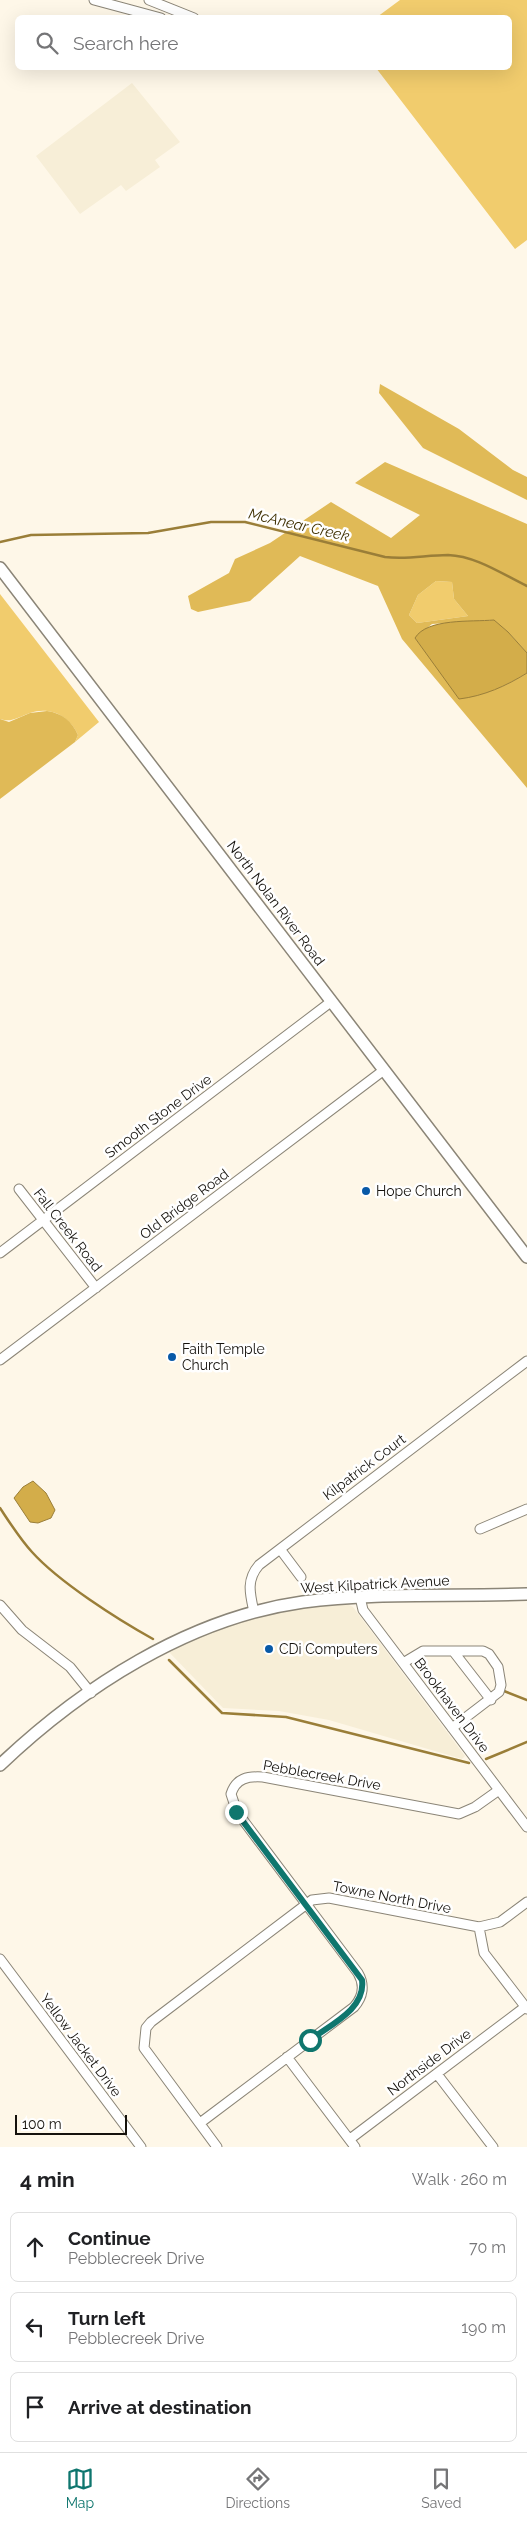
<!DOCTYPE html>
<meta charset="utf-8">
<style>
body{margin:0;font-family:Raleway,sans-serif;background:#f6f6f6;color:#202124}
.scale{position:absolute;left:15px;bottom:12px;width:112px;box-sizing:border-box;padding-left:5px;border:2px solid #15120d;border-top:0;font-size:14px;line-height:18px;white-space:nowrap;color:#15120d;-webkit-text-stroke:4px #fff;paint-order:stroke}
.stop{position:absolute;width:15px;height:15px;margin:-11px;border:4px solid #0f766e;border-radius:50%;background:#fff}
.stop.end{background:#0f766e;border-color:#fff;box-shadow:0 1px 5px #0008}
.list{margin:0;padding:0;list-style:none}
h2{display:flex;justify-content:space-between;align-items:center;height:65px;margin:0;padding:0 20px;font-size:21px}
h2 small{font-size:16px;font-weight:400;color:#757577}
.list li{display:grid;grid-template-columns:32px 1fr auto;gap:15px;align-items:center;box-sizing:border-box;height:70px;margin:0 10px 10px;padding:0 10px;border:1px solid #e0e0e0;border-radius:8px}
.list b{display:block;font-size:19px;white-space:nowrap}
.list p{margin:0;font-size:16px;white-space:nowrap;color:#757577}
.list em{font-size:16px;font-style:normal;color:#757577}
.icon{flex:none;width:28px;height:28px;fill:none;stroke:currentColor;stroke-width:2;stroke-linecap:round;stroke-linejoin:round}
.map{position:relative;flex:none;width:527px;height:2147px;overflow:hidden}
.search{position:absolute;background:#fff;box-shadow:0 5px 20px #0002;left:15px;right:15px;top:15px;height:55px;display:flex;align-items:center;gap:12px;box-sizing:border-box;padding:0 18px;border-radius:8px;color:#757577;font-size:19px}
.sheet{height:305px;background:#fff}
nav{display:flex;justify-content:space-around;align-items:center;box-sizing:border-box;height:70px;border-top:1px solid #e0e0e0;background:#fff;font-size:14px;color:#757577}
nav a{display:grid;justify-items:center;gap:2px}
nav .on{color:#0f766e}
.map>svg:first-child{display:block}
.built{fill:#f7eed7}
.green{fill:#f1cc6d}
.forest{fill:#e0ba57;fill-rule:evenodd}
.water{fill:#d3ad4a;stroke:#9a7e38}
.lines{fill:none;stroke-linecap:round;stroke-linejoin:round}
.stream{stroke:#9a7e38;stroke-width:2.5}
.minor-casing{stroke:#8b8577;stroke-width:11}
.major-casing{stroke:#8b8577;stroke-width:14}
.minor{stroke:#fff;stroke-width:9}
.major{stroke:#fff;stroke-width:11}
.route{stroke:#0f766e;stroke-width:6}
.poi-dot{fill:#0859a7;stroke:#fff;stroke-width:2}
.labels{text-anchor:middle;stroke-width:5;stroke-linejoin:round;paint-order:stroke}
.street-label{font-size:14px;fill:#15120d;stroke:#fff}
.poi-label{font-size:14px;fill:#15120d;stroke:#fff;text-anchor:start}
.water-label{font-size:15px;font-style:italic;fill:#423306;stroke:#fff}
</style>
<div class="map">
<svg width="527" height="2147" viewBox="0 0 527 2147">
<rect width="100%" height="100%" fill="#fef7e8"/>
<path class="built" d="M132,83L180,142L155,160L160,167L126,191L121,185L80,214L36,156Z
M335,1604H347L353,1607L465,1756L462,1759L329,1720L279,1711L223,1708L167,1650L213,1630L256,1618L282,1611Z"/>
<path class="green" d="M400,0H527V240L515,249L376,68H510V18L377,17Z
M436,581L452,582L454,599L468,616L417,623L409,615L418,595Z
M0,594L99,722L75,742L78,735C70,716 50,706 30,713C18,717 12,723 0,719Z"/>
<path class="forest" d="M380,384L459,429L513,470L527,477V500L423,448L379,393Z
M385,462L527,524V653L508,632L493,620L432,624L415,638L460,698C484,696 506,686 527,673V788L402,639L378,586L300,556L250,601L198,612L191,609L188,596L229,573L235,559L270,543L331,502L391,538L420,515L355,483ZM436,581L452,582L454,599L468,616L417,623L409,615L418,595Z
M47,711C62,713 72,721 78,735L75,742L0,799V719L9,722L30,713Z"/>
<path class="water" d="M494,620L508,632L527,653V673C506,686 484,696 459,699L415,638C427,618 471,622 494,620Z
M33,1481L46,1493L55,1510L51,1518L38,1523L30,1522L14,1498L23,1487Z"/>
<g class="lines">
<path class="stream" d="M0,542L31,535L148,533L211,522H245L385,557C407,560 426,555 448,555C476,556 502,574 527,586
M0,1508C10,1523 20,1539 32,1552C59,1582 117,1619 153,1639
M169,1660L222,1713L286,1717L469,1763
M504,1691L527,1700
M486,1759L527,1742"/>
<g class="minor-casing">
<path id="minor" d="M94,0L161,18
M149,0L194,18
M19,1189L96,1288
M0,1253L332,1001
M0,1360L384,1070
M480,1529L527,1509
M280,1549L301,1577
M360,1597L363,1610L527,1827
M0,1605L22,1630L70,1667L91,1693
M254,1612C250,1594 246,1580 259,1565L527,1361
M453,1651L491,1700
M403,1663L423,1651H483L489,1654L498,1667L501,1685L499,1692L452,1728
M479,1927L484,1953L527,2009
M0,1959L141,2147
M287,2057L355,2147
M437,2074L493,2147
M200,2123L354,2007C363,1997 365,1985 358,1973L237,1812L231,1794C236,1778 248,1776 263,1777L459,1814L475,1807L499,1790
M350,2139L525,2007
M217,2147L144,2048L146,2028L151,2022L312,1900L329,1898L479,1927L500,1922L527,1902"/>
</g>
<g class="major-casing">
<path id="major" d="M0,568L527,1257
M0,1765C82,1687 189,1618 303,1602C377,1592 453,1597 527,1594"/>
</g>
<use href="#minor" class="minor"/>
<use href="#major" class="major"/>
</g>
<g class="lines">
<path class="route" d="M236,1812L362,1980C366,2009 330,2025 310,2040"/>
</g>
<g class="poi-dot">
<circle cx="366" cy="1191" r="5"/>
<circle cx="172" cy="1357" r="5"/>
<circle cx="269" cy="1649" r="5"/>
</g>
<g class="labels">
<g class="street-label">
<text transform="translate(276 903) rotate(53)" y="5">North Nolan River Road</text>
<text transform="translate(158 1116) rotate(-37)" y="5">Smooth Stone Drive</text>
<text transform="translate(184 1204) rotate(-37)" y="5">Old Bridge Road</text>
<text transform="translate(68 1230) rotate(52)" y="5">Fall Creek Road</text>
<text transform="translate(364 1467) rotate(-37)" y="5">Kilpatrick Court</text>
<text transform="translate(375 1584) rotate(-3)" y="5">West Kilpatrick Avenue</text>
<text transform="translate(452 1705) rotate(53)" y="5">Brookhaven Drive</text>
<text transform="translate(322 1775) rotate(10)" y="5">Pebblecreek Drive</text>
<text transform="translate(392 1897) rotate(11)" y="5">Towne North Drive</text>
<text transform="translate(81 2045) rotate(53)" y="5">Yellow Jacket Drive</text>
<text transform="translate(429 2062) rotate(-37)" y="5">Northside Drive</text>
</g>
<g class="poi-label">
<text x="376" y="1196">Hope Church</text>
<text x="182" y="1354">Faith Temple<tspan x="182" dy="16">Church</tspan></text>
<text x="279" y="1654">CDi Computers</text>
</g>
<g class="water-label">
<text transform="translate(299 525) rotate(13)" y="5">McAnear Creek</text>
</g>
</g>
</svg>
<div class="scale">100 m</div>
<div class="stop" style="left:310px;top:2040px"></div>
<div class="stop end" style="left:236px;top:1812px"></div>
<div class="search"><svg class="icon" aria-label="search" viewBox="0 0 24 24"><circle cx="10" cy="10" r="6"/><path d="M15 15l6 6"/></svg>Search here</div>
</div>
<section class="sheet">
<h2>4 min<small>Walk · 260 m</small></h2>
<ul class="list">
<li><svg class="icon" aria-label="ahead" viewBox="0 0 24 24"><path d="M12 20V5M6 11l6-6 6 6"/></svg><div><b>Continue</b><p>Pebblecreek Drive</p></div><em>70 m</em></li>
<li><svg class="icon" aria-label="left" viewBox="0 0 24 24"><path d="M17 20v-9H6M10 6l-5 5 5 5"/></svg><div><b>Turn left</b><p>Pebblecreek Drive</p></div><em>190 m</em></li>
<li><svg class="icon" aria-label="arrive" viewBox="0 0 24 24"><path d="M6 21V4h12l-3 4 3 4H6"/></svg><div><b>Arrive at destination</b></div></li>
</ul>
</section>
<nav>
<a class="on"><svg class="icon" aria-label="map" viewBox="0 0 24 24"><path d="M3 6l6-2 6 2 6-2v14l-6 2-6-2-6 2zM9 4v14M15 6v14"/></svg>Map</a>
<a><svg class="icon" aria-label="directions" viewBox="0 0 24 24"><path d="M12 3l9 9-9 9-9-9zM9 14v-3h6M13 9l2 2-2 2"/></svg>Directions</a>
<a><svg class="icon" aria-label="saved" viewBox="0 0 24 24"><path d="M7 4h10v16l-5-4-5 4z"/></svg>Saved</a>
</nav>
